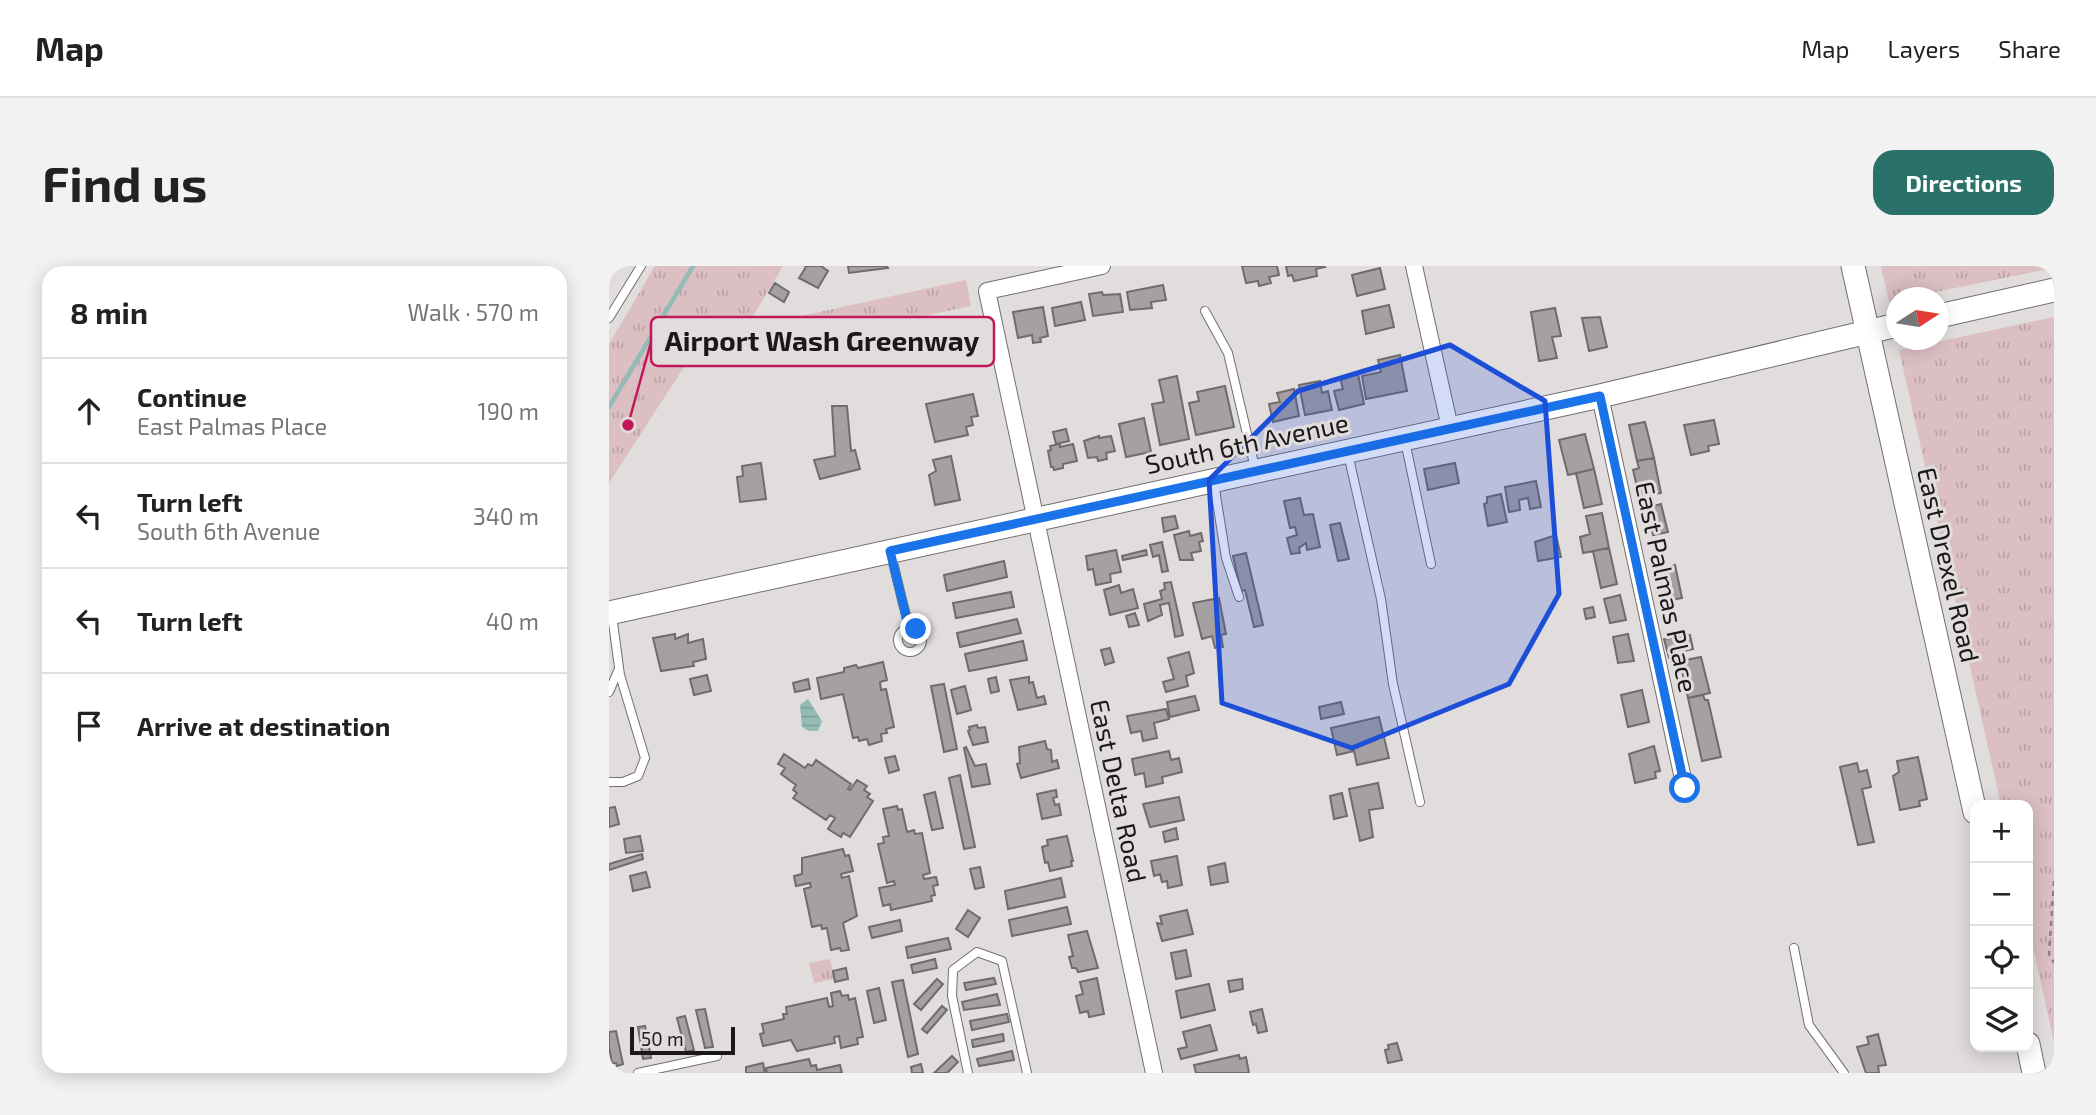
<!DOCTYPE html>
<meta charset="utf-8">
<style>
body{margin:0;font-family:"Exo 2",sans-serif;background:#f2f2f2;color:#222}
.controls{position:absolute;right:21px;bottom:21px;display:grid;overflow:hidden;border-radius:14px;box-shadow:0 4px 18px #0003}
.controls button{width:63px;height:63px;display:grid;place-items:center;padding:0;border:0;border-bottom:2px solid #e0e0e0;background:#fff;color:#222;font:35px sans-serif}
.compass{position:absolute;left:1277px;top:21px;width:63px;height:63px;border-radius:50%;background:#fff;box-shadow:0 4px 18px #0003;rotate:78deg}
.scale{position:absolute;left:21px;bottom:18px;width:105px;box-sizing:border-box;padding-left:7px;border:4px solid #1a1818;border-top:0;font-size:19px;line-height:24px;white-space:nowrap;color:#1a1818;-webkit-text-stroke:5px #e2dddd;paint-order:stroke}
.stop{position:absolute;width:21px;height:21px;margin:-16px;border:5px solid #1a73e8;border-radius:50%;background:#fff}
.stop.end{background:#1a73e8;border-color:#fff;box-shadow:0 2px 7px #0008}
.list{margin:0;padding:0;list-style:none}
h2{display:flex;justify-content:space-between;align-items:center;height:91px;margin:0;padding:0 28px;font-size:30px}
h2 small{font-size:23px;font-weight:400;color:#767676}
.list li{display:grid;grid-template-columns:46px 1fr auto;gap:21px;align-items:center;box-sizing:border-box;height:105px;padding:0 28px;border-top:2px solid #e0e0e0}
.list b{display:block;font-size:26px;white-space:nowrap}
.list p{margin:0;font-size:23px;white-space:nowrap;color:#767676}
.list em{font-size:23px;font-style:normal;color:#767676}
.icon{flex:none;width:38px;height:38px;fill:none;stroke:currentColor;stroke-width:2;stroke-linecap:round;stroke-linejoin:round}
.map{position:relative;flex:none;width:1445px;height:807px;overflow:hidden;border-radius:21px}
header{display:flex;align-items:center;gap:42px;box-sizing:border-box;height:98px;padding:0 35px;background:#fff;border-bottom:2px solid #e0e0e0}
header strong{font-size:33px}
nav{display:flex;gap:38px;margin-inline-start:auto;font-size:24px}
.intro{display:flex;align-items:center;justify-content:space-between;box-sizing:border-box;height:168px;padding:0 42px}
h1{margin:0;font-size:49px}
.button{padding:18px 32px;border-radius:21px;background:#297169;color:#fff;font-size:24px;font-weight:700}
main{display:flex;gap:42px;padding:0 42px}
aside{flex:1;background:#fff;border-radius:21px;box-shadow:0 4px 18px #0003}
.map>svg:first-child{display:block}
.grass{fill:url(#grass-tufts)}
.water{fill:url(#water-rules)}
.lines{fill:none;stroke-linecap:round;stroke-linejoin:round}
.stream{stroke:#95bbb5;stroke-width:4.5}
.building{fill:#a5a0a1;stroke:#706b6c;stroke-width:2}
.lane-casing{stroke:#746f6f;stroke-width:10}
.street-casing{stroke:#746f6f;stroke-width:18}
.secondary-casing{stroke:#746f6f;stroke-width:25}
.path{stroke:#878383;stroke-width:2.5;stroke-dasharray:5 5;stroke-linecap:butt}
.lane{stroke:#fff;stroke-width:8}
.street{stroke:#fff;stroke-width:16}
.secondary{stroke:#fff;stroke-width:23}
.route{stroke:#1a73e8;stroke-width:9}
.marked{fill:#1d4ed8;fill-opacity:0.2;stroke:#1d4ed8;stroke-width:5;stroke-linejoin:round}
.labels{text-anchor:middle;stroke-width:6;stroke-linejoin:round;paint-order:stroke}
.street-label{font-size:26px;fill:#1a1818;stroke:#e2dddd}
.leader{fill:none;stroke:#c2185b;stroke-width:2.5}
.callout-dot{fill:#c2185b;stroke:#e2dddd;stroke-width:2.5}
.callout{fill:#e2dddd;stroke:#c2185b;stroke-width:2.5}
.callout-label{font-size:28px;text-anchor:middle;font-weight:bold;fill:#1a1818}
</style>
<header>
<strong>Map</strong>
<nav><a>Map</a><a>Layers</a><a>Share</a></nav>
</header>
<div class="intro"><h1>Find us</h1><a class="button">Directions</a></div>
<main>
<aside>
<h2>8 min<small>Walk · 570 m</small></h2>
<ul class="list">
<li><svg class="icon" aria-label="ahead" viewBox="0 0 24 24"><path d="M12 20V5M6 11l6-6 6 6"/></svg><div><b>Continue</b><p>East Palmas Place</p></div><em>190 m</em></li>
<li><svg class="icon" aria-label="left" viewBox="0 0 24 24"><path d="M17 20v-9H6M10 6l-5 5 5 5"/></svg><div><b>Turn left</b><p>South 6th Avenue</p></div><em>340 m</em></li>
<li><svg class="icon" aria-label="left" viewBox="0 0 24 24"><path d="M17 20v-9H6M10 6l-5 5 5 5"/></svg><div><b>Turn left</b></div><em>40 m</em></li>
<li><svg class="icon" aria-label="arrive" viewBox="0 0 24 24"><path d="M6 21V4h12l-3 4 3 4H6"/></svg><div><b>Arrive at destination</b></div></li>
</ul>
</aside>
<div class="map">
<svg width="1445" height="807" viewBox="0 0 1445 807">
<defs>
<pattern id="grass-tufts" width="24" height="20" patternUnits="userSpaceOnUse" patternTransform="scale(1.75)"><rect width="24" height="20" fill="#dbbfc3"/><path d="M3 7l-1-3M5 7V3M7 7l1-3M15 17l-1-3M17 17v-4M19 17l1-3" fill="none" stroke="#bba3a7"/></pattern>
<pattern id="water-rules" width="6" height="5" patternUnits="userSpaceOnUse" patternTransform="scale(1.75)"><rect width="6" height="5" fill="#95bbb5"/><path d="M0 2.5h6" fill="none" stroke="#80a09b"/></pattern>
</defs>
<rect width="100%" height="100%" fill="#e2dddd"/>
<path class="grass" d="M46,0H174L137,62L357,14L362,40L75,101L0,217V78Z
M1272,0H1445V2L1302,31L1288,32L1287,34L1280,36Z
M1445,51V776L1419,659V539H1392L1290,84Z
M221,693L226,713L205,717L200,697Z"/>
<path class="water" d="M199,433L213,455L209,465H200L193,461L191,439Z"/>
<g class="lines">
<path class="stream" d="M0,141L84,0"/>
</g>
<path class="building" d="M196,0H212L219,5L209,22L190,12L197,1Z
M239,0H278L279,2L240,7Z
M633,0H668L670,9L660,11L662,17L650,20L649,15L637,17Z
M677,0H715L716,1L707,3L708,10L685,15L683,9L679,10Z
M771,2L776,23L748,30L743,9Z
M166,17L180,26L175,36L160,27Z
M554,19L557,34L542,36L543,42L521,44L518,26Z
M493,26L494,29L511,28L514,46L484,50L480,28Z
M472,36L476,54L446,60L443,42Z
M780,39L785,61L757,68L753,45Z
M434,41L439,70L431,72L432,76L424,77L423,69L409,72L404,46Z
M946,42L952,70L943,71L948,92L930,95L922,46Z
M991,51L998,81L980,85L973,52Z
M791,89L798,125L757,133L753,110L772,106L769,94Z
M749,108L755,138L730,144L725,125L734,123L731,112Z
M568,110L580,173L551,179L543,138L555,136L550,114Z
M711,115L713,127L719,125L723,144L696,149L690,119Z
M616,120L625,161L587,169L580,137L590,135L588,126Z
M685,123L690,150L664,156L660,138L671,136L668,127Z
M364,128L369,150L362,151L364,159L357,161L359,169L326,176L317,138Z
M223,140H238L242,185L246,184L251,203L211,213L205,194L226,190Z
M535,152L542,186L517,191L510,158Z
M1105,154L1110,178L1099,180L1100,185L1082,189L1075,159Z
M1036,156L1045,192L1028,195L1020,159Z
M457,163L460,175L447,178L444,166Z
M976,168L985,203L959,209L950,174Z
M490,170V172L502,170L506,185L497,187L498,193L489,195L488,191L479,192L475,175Z
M451,178V181L464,178L468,195L454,198V202L445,204L444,201H442L439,185L442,184L441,180Z
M342,190L351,234L326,239L320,209L327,205L324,194Z
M1045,192L1052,227L1033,231L1032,224L1029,225L1024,204L1030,202L1028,195Z
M152,197L157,233L131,236L128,211L134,210L133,200Z
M846,197L850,217L819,224L815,203Z
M985,203L993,238L975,242L967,207Z
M927,215L932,241L921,243L919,232L910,234L911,244L900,246L896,221Z
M892,228L898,256L879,260L875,238L878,237V231Z
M691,232L695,249L704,248L711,281L698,284L697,277L690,282L691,287L682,288L678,272L688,269L686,261L681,262L675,235Z
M1052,238L1059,266L1044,269L1038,242Z
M993,247L1000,282L974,287L971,271L981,268L977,250Z
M566,250L569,262L555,266L553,252Z
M731,257L740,293L729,295L721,259Z
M580,265L581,270L592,267L594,275L590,276L592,285L582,287L584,294H571L565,269Z
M947,269L952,291L929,295L926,276Z
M553,276L559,305L553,306L550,289L544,291L541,279Z
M1000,282L1008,318L992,322L984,285Z
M507,284L512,306L501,308L502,316L487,319L484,303L479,304L477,290Z
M537,284L538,289L514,294L513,290Z
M637,287L654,359L645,361L636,324L632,325L624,290Z
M395,295L398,311L338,325L335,309Z
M1066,299L1073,332L1057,335L1049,303Z
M562,316L574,369L566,371L560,337L551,339L553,349L539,355L535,338L553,333L551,325L556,323L555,317Z
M510,319L512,327L524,323L529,342L501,349L495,324Z
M402,326L405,341L347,352L344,337Z
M1011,329L1017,354L1001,357L995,333Z
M610,332L617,368L612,369L614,381L606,382L603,370L593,373L584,337Z
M984,341L986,351L977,353L975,343Z
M526,347L530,359L520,361L517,350Z
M408,353L412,367L351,381L348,367Z
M66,368V373L79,368V377L94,373L97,393L84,396L85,400L52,405L44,372Z
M1019,368L1025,395L1009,397L1004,371Z
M1081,369L1084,383L1071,386L1073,392L1065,394L1064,391L1060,392L1055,373Z
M414,375L418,394L360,405L356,388Z
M501,382L505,396L496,399L492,384Z
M580,386L585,407L577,410L579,420L557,426L554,416L565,413L559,392Z
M1092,391L1101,427L1079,432L1071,395Z
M274,396L278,414L271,416L272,424L277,423L285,461L277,463L278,467L272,468L273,475L260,479L258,473L250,475L249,471L244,472L234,428L212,433L208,412L235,406V402L247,399L249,402Z
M98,409L102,425L85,429L81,413Z
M387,411L390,425L382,427L379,413Z
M420,411V417L424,416L428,432L435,430L437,438L409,444L401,414Z
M199,413L201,423L186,426L184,417Z
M335,418L348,483L335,486L322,420Z
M356,420L362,444L348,448L342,424Z
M1033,424L1040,456L1019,461L1012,429Z
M1094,429L1096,434H1099L1112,491L1093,495L1079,432Z
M586,430L590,444L561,451L558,436Z
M732,436L735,448L712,453L710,441Z
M557,443L560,453L545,457L548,472L534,475L532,465L522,467L518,450Z
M770,451L780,492L748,499L745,485L728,489L722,462Z
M368,459L369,462L376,461L379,476L364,479L359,465L361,464L360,461Z
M436,475L438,483L442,484L443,496L448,494L450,502L412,512L408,498L411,497L410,481Z
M1045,480L1051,505L1046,506L1047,512L1026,517L1020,488Z
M357,481L366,500L377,498L381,518L363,521L355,482Z
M560,485L562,494L570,492L573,506L553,511L554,517L537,521L535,507L526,509L523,493Z
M175,488L196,502L199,498L203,500L207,494L242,518L239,523L241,524L248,514L258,520L255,524L261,528L258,531L264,535L241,571L234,567L232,571L219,563L226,552L221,549L217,554L184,532L188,527L184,524L187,519L172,508L176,502L169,498Z
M286,490L290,504L280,507L276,492Z
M1309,491L1318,533L1310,535L1311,540L1291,544L1284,510L1290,506L1288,495Z
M1248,497L1250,506L1258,504L1262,521L1253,523L1265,576L1249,579L1231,501Z
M351,509L366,581L355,583L340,512Z
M769,517L774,542L760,544L764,571L751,575L740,523Z
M447,524L448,531L444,532L446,539L450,538L452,549L433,553L428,528Z
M326,526L334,562L323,564L315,529Z
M733,527L738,550L725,553L721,530Z
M570,531L575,554L541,561L534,538Z
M288,540L289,544L293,543L298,566L305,564L306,568L313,567L321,607L314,609L315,613L327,611L329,619L324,620L326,629L322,630L323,635L282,644L281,638L274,640L270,622L286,619L285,615L278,617L269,578L275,577L274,571L280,570L274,543Z
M6,541L10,558L0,561V542Z
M567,562L569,573L556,576L554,566Z
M31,570L34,585L17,587L15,573Z
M458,570L464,595H462L463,600L441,605L439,596L436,597L433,581L439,579L438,574Z
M234,583L236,590L240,589L244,605L232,608L233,612L240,610L248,650L234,657L240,684L232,685L231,682L222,684L218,662L213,663L212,659L203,661L195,623L202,621L201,617L187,620L185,610L193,608V592Z
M33,588L34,593L0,604V598Z
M568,590L573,619L559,622L558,615L553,616L551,608L545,610L542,595Z
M616,597L619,616L602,619L599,601Z
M371,601L375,621L366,623L361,603Z
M37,606L41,621L24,625L21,610Z
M452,612L456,631L399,643L396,625Z
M458,641L462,658L403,670L400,654Z
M359,644L371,652L359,671L347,663Z
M578,644L584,668L553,675L548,657L553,658L551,650Z
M291,654L293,665L263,672L260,661Z
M478,665L489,702L469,706L467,702H463L460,691L464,690L459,669Z
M339,672L342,683L299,692L297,681Z
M577,684L582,710L567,713L562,687Z
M326,693L328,702L304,707L302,699Z
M237,702L239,713L226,716L224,705Z
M385,712L387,718L357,724L355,717Z
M488,712L495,748L480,751L479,745L471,747L467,730L474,728L471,716Z
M328,713L334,718L312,744L305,738Z
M633,713L634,723L621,726L619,715Z
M294,714L309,788L299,791L283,716Z
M600,718L606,744L572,752L567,725Z
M270,722L277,754L265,757L258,725Z
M231,725L233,730L239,729L240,734L246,732L254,771L248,772L249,778L232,782L230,770L225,771L226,777L188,785L182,774L154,780L151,768L155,767L153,758L175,753L174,748H178L177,741L218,732L220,741L224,740L222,727Z
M388,728L391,739L355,744L353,736Z
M333,740L338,744L318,767L313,763Z
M96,743L104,781L96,782L87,744Z
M653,743L658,765L649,767L647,758L644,759L641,746Z
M398,748L400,756L363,764L361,755Z
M76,750L85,784L77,786L68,752Z
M601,759L608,784L572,793L569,783L578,781L574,766Z
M36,760L42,792L34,793L29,761Z
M7,765L14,798L8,800L7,797H3L0,781V766Z
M394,768L395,775L364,781L363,774Z
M1269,768L1277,799L1269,800L1270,807H1257L1248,781L1260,778L1258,771Z
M788,777L793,794L779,797L776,784L780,783L779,779Z
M403,785L405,794L370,800L368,793Z
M630,789L631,793L637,791L640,807H587L585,799Z
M343,790L349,796L338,807H325Z
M200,793L202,800L207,799L208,804L231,799L233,807H158L157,802Z
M154,797L156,807H137V801Z
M312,798L314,807H303L302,801Z"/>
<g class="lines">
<g class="lane-casing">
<path id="lane" d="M596,45L619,87L646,202
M0,52L32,0
M796,175L822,298
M739,188L772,333L784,418L811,536
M605,217L617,292L630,331
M282,288L295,342
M295,341L300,362
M289 374a12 12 0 1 1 24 0a12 12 0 1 1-24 0Z
M0,426L9,405
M0,516H14L29,510L36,492L11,409L3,349
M1185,682L1200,759L1235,807
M29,807L108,790
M359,807L343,730L344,704L368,686L393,695L418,807"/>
</g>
<g class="street-casing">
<path id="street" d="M493,0L378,25L545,807
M805,0L841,162
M991,130L1076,522"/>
</g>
<g class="secondary-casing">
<path id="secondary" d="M1244,0L1366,546
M1330,50L1445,24
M0,347L991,130L1288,59
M1419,778L1425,807"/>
</g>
<path class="path" d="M1445,615L1440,688L1445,697"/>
<use href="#lane" class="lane"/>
<use href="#street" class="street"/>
<use href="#secondary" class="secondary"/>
</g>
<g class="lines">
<path class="route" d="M307,363L300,362L281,285L991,130L1076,522"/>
</g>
<path class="marked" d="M841,79L936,135L950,328L900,418L743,482L613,437L600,214L689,125Z"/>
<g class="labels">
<g class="street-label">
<text transform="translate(638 178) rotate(-12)" y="9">South 6th Avenue</text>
<text transform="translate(1339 299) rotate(77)" y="9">East Drexel Road</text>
<text transform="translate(1057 321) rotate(78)" y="9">East Palmas Place</text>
<text transform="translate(509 525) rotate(78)" y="9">East Delta Road</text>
</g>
</g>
<path class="leader" d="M19 159L42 76"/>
<circle class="callout-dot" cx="19" cy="159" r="7"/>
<rect class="callout" x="42" y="51" width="343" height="49" rx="7"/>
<g class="callout-label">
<text x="213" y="85">Airport Wash Greenway</text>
</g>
</svg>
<div class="controls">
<button>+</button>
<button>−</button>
<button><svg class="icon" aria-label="locate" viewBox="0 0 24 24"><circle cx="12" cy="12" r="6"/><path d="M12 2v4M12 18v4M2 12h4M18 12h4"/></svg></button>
<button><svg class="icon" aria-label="layers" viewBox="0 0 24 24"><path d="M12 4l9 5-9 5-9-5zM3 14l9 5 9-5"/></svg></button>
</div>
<svg class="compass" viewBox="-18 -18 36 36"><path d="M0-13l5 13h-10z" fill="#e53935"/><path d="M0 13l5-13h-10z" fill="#767676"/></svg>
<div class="scale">50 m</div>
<div class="stop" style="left:1076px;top:522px"></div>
<div class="stop end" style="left:307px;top:363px"></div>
</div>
</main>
